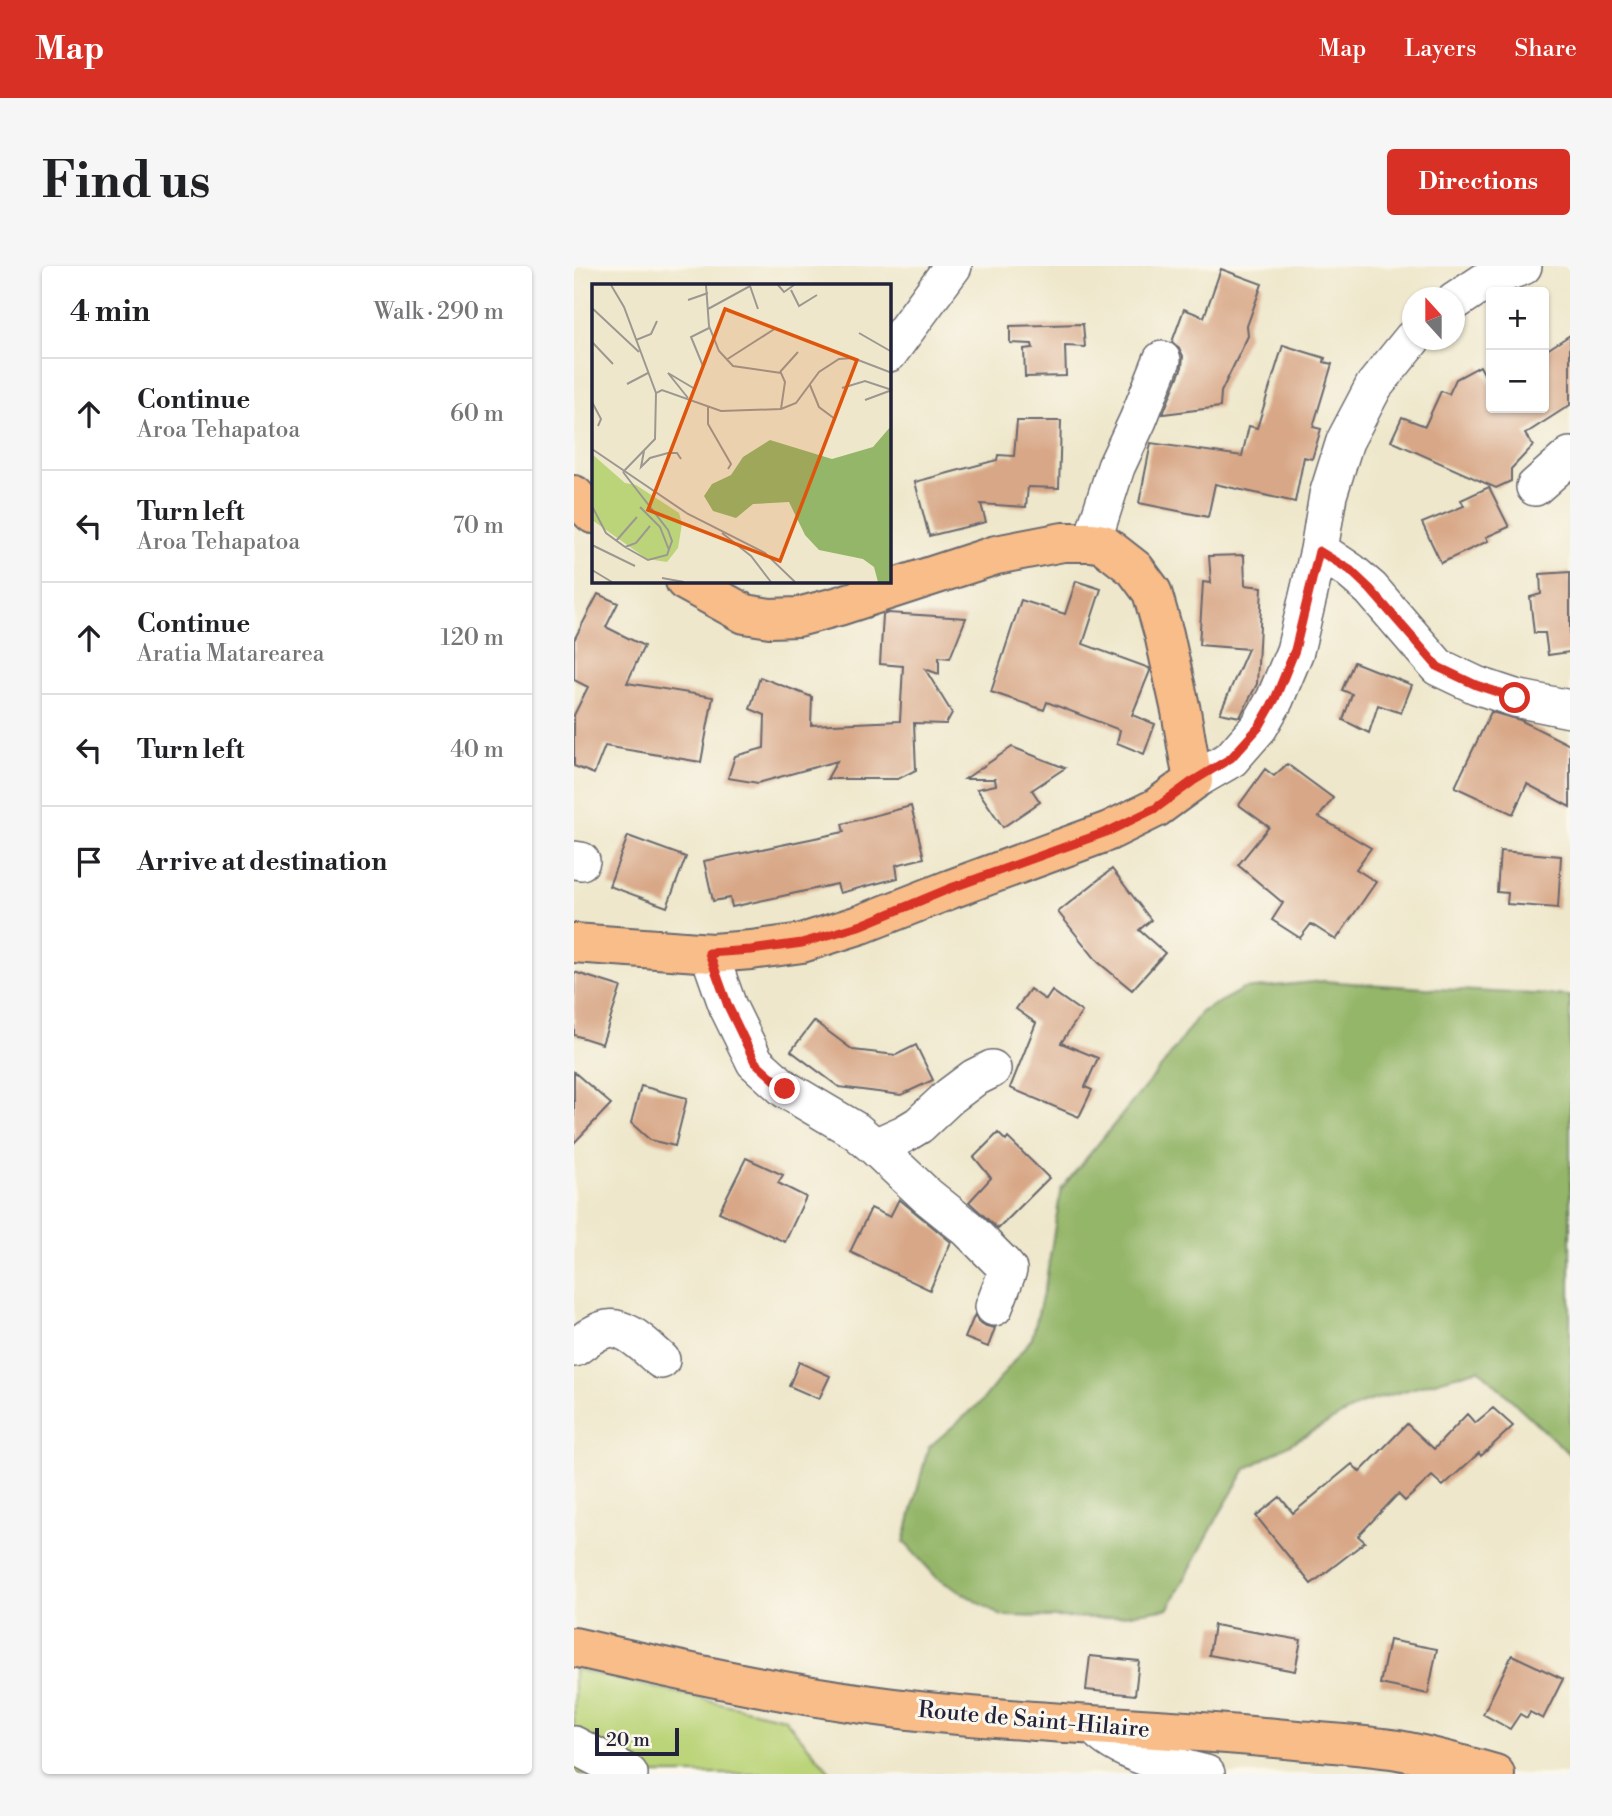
<!DOCTYPE html>
<meta charset="utf-8">
<style>
body{margin:0;font-family:"Libre Bodoni",serif;background:#f6f6f6;color:#202124}
.controls{position:absolute;right:21px;top:21px;display:grid;overflow:hidden;border-radius:7px;box-shadow:0 2px 5px #0004}
.controls button{width:63px;height:63px;display:grid;place-items:center;padding:0;border:0;border-bottom:2px solid #e0e0e0;background:#fff;color:#202124;font:35px sans-serif}
.compass{position:absolute;left:828px;top:21px;width:63px;height:63px;border-radius:50%;background:#fff;box-shadow:0 2px 5px #0004;rotate:339deg}
.scale{position:absolute;left:21px;bottom:18px;width:84px;box-sizing:border-box;padding-left:7px;border:4px solid #22223b;border-top:0;font-size:19px;line-height:24px;white-space:nowrap;color:#22223b;-webkit-text-stroke:5px #fbf7ec;paint-order:stroke}
.stop{position:absolute;width:21px;height:21px;margin:-16px;border:5px solid #d93025;border-radius:50%;background:#fff}
.stop.end{background:#d93025;border-color:#fff;box-shadow:0 2px 7px #0008}
.list{margin:0;padding:0;list-style:none}
h2{display:flex;justify-content:space-between;align-items:center;height:91px;margin:0;padding:0 28px;font-size:30px}
h2 small{font-size:23px;font-weight:400;color:#757577}
.list li{display:grid;grid-template-columns:46px 1fr auto;gap:21px;align-items:center;box-sizing:border-box;height:112px;padding:0 28px;border-top:2px solid #e0e0e0}
.list b{display:block;font-size:26px;white-space:nowrap}
.list p{margin:0;font-size:23px;white-space:nowrap;color:#757577}
.list em{font-size:23px;font-style:normal;color:#757577}
.icon{flex:none;width:38px;height:38px;fill:none;stroke:currentColor;stroke-width:2;stroke-linecap:round;stroke-linejoin:round}
.map{position:relative;flex:none;width:996px;height:1508px;overflow:hidden;border-radius:7px}
header{display:flex;align-items:center;gap:42px;box-sizing:border-box;height:98px;padding:0 35px;background:#d93025;color:#fff}
header strong{font-size:33px}
nav{display:flex;gap:38px;margin-inline-start:auto;font-size:24px}
.intro{display:flex;align-items:center;justify-content:space-between;box-sizing:border-box;height:168px;padding:0 42px}
h1{margin:0;font-size:49px}
.button{padding:18px 32px;border-radius:7px;background:#d93025;color:#fff;font-size:24px;font-weight:700}
main{display:flex;gap:42px;padding:0 42px}
aside{flex:1;background:#fff;border-radius:7px;box-shadow:0 2px 5px #0004}
.map>svg:first-child{display:block}
.green{fill:#bbd479;stroke:#6e7b5a;stroke-width:2}
.forest{fill:#94b669;stroke:#5b6c52;stroke-width:2}
.building{fill:#d8a787}
.lines{fill:none;stroke-linecap:round;stroke-linejoin:round}
.minor-casing{stroke:#69676d;stroke-width:40}
.major-casing{stroke:#69676d;stroke-width:42}
.minor{stroke:#fff;stroke-width:37}
.major{stroke:#f8bd88;stroke-width:38}
.route{stroke:#d93025;stroke-width:9}
.labels{text-anchor:middle;stroke-width:6;stroke-linejoin:round;paint-order:stroke}
.street-label{font-size:23px;fill:#22223b;stroke:#fbf7ec}
.inset-road{fill:none;stroke:#9c9891;stroke-width:2}
.view{fill:#de560e;fill-opacity:0.15;stroke:#de560e;stroke-width:3.5}
.inset-edge{fill:none;stroke:#22223b;stroke-width:3.5}
</style>
<header>
<strong>Map</strong>
<nav><a>Map</a><a>Layers</a><a>Share</a></nav>
</header>
<div class="intro"><h1>Find us</h1><a class="button">Directions</a></div>
<main>
<aside>
<h2>4 min<small>Walk · 290 m</small></h2>
<ul class="list">
<li><svg class="icon" aria-label="ahead" viewBox="0 0 24 24"><path d="M12 20V5M6 11l6-6 6 6"/></svg><div><b>Continue</b><p>Aroa Tehapatoa</p></div><em>60 m</em></li>
<li><svg class="icon" aria-label="left" viewBox="0 0 24 24"><path d="M17 20v-9H6M10 6l-5 5 5 5"/></svg><div><b>Turn left</b><p>Aroa Tehapatoa</p></div><em>70 m</em></li>
<li><svg class="icon" aria-label="ahead" viewBox="0 0 24 24"><path d="M12 20V5M6 11l6-6 6 6"/></svg><div><b>Continue</b><p>Aratia Matarearea</p></div><em>120 m</em></li>
<li><svg class="icon" aria-label="left" viewBox="0 0 24 24"><path d="M17 20v-9H6M10 6l-5 5 5 5"/></svg><div><b>Turn left</b></div><em>40 m</em></li>
<li><svg class="icon" aria-label="arrive" viewBox="0 0 24 24"><path d="M6 21V4h12l-3 4 3 4H6"/></svg><div><b>Arrive at destination</b></div></li>
</ul>
</aside>
<div class="map">
<svg width="996" height="1508" viewBox="0 0 996 1508">
<rect width="100%" height="100%" fill="#fbf7ec"/>
<filter id="ink" filterUnits="userSpaceOnUse"><feTurbulence type="fractalNoise" baseFrequency=".0143" numOctaves="2"/><feDisplacementMap in="SourceGraphic" scale="14" xChannelSelector="R" yChannelSelector="G"/><feConvolveMatrix kernelMatrix="1 2 1 2 8 2 1 2 1" color-interpolation-filters="sRGB"/></filter>
<filter id="wash" filterUnits="userSpaceOnUse"><feTurbulence type="fractalNoise" baseFrequency=".00686" numOctaves="4" result="noise"/><feDisplacementMap in="SourceGraphic" scale="28" xChannelSelector="R" yChannelSelector="G"/><feGaussianBlur stdDeviation="1.57" result="paint"/><feColorMatrix in="noise" values="0 0 0 0 0 0 0 0 0 0 0 0 0 0 0 0 0 1.4 0 .05"/><feComposite in="paint" operator="in"/></filter>
<g filter="url(#wash)">
<rect width="100%" height="100%" fill="#eee7cb"/>
<path class="green" d="M0,1403L210,1452L258,1508H0Z"/>
<path class="forest" d="M749,715L865,723L996,730V1189L905,1103L789,1137L672,1203L646,1247L595,1342L530,1352L428,1350L364,1313L330,1276L354,1182L407,1136L458,1072L472,1015L487,923L589,799L627,746L669,723Z"/>
<g id="blocks">
<path class="building" d="M647,3L688,18L673,60L674,70L647,126L646,141L589,148L608,101L609,90L605,82L598,76L610,43L630,51Z
M509,58L511,81L491,80L492,110L451,111L450,83L459,82L458,78L436,77V60Z
M996,69V139L951,168L959,180L937,203V215L922,222L817,175L828,151L851,160L867,125L875,128L882,113L906,100L917,121V142H970V86Z
M709,79L751,92L750,96L758,98L739,161L747,163L738,193L730,191L721,236L641,218L634,251L565,237L577,177L668,190L675,160L683,162Z
M443,155H487L485,222L454,221L452,241L407,238L412,256L355,270L341,216L423,194L424,189L440,190Z
M915,221L935,261L912,271L914,275L867,297L848,257L890,240L887,234Z
M670,289L671,319L688,321L683,418L666,451L646,447L674,383L625,379L629,316L637,317L635,290Z
M996,306V386L974,389L971,367H960L956,331L967,328L966,308Z
M502,315L527,323L509,378L575,402L576,405L558,449L581,458L570,488L543,477L546,464L473,436L470,444L417,426L447,334L491,348Z
M24,328L44,337L32,361L70,380L53,417L139,431L127,496L31,480L20,508L0,500V449L14,421L0,414V374Z
M314,347L392,352L376,392L365,391V408L351,403L378,447L372,458L340,457L342,504L324,513H253L263,495L184,517L154,512L161,490L190,482L191,449L176,443L186,411L238,431L237,459L326,455L329,400L306,398L309,349Z
M780,396L838,419L827,447L804,439L795,467L769,454L778,428L768,424Z
M917,446L946,454L996,479V541L953,518L939,548L881,521Z
M438,481L491,502L458,524L466,536L429,561L403,523L422,519L421,513H391Z
M713,498L759,532L745,551L797,582L782,603L802,616L762,674L737,658L726,672L698,654L709,637L664,599L695,561L665,539L691,503L700,510Z
M337,540L350,592L322,599L324,612L266,627L263,618L158,641L156,632L139,635L130,595L270,566L268,558Z
M54,570L112,591L93,641L35,620Z
M926,585L987,590L984,642L933,638L934,627L923,626Z
M538,603L577,654L565,664L591,687L558,724L524,696L484,646Z
M0,706L47,721L28,778L0,769Z
M456,723L472,734L478,725L508,746L487,777L524,792L511,821L518,824L505,851L436,822L462,757L442,743Z
M240,755L279,784L322,789L342,779L359,814L327,829L265,821L217,785Z
M0,806L37,838L0,877Z
M67,820L113,832L101,880L76,874L57,857Z
M424,867L432,875L434,872L475,912L424,963L395,936L417,912L400,891Z
M172,892L209,909L204,917L232,931L211,976L145,946Z
M325,933L377,976L356,1024L276,986L297,942L316,951Z
M401,1048L404,1055L412,1060L421,1062L414,1081L391,1072Z
M225,1096L256,1110L245,1133L215,1120Z
M919,1142L939,1160L907,1190L905,1187L869,1220L858,1210L831,1235L824,1228L784,1270L791,1276L737,1318L682,1250L706,1231L719,1247L778,1198L786,1206L833,1158L860,1183L893,1148L901,1157Z
M640,1359L727,1374L721,1405L635,1389Z
M815,1374L863,1383L854,1428L806,1418Z
M938,1389L989,1413L969,1453L956,1446L953,1452L946,1448L936,1463L909,1448Z
M516,1390L565,1395L561,1429L512,1424Z"/>
</g>
</g>
<g filter="url(#ink)">
<use href="#blocks" fill-opacity="0" stroke="#69676d" stroke-width="2"/>
<g class="lines">
<g class="minor-casing">
<path id="minor" d="M880,36L916,12L949,0
M315,87L379,0
M961,221L996,190
M518,276L542,201L564,154L588,94
M745,284L776,305L797,323L864,401L902,419L941,432L996,443
M619,515L657,493L685,461L701,433L721,385L745,284L754,229L771,175L800,120L838,73
M0,594L7,595
M135,687L154,741L181,796L211,823L282,865L301,881L352,929L393,962L430,999L434,1004L420,1041
M301,881L330,868L345,859L376,830L400,812L418,803
M0,1082C9,1076 19,1067 29,1064C50,1056 73,1082 87,1094
M520,1460C543,1487 598,1500 632,1508
M0,1479L55,1508"/>
</g>
<g class="major-casing">
<path id="major" d="M0,229L19,248
M0,677L138,687L177,684L228,677L288,658L377,623L535,565L582,542L619,515L607,445L590,368L578,326L561,303L529,278L518,276H489L422,289L265,340L224,351L196,352L171,348L111,315
M0,1381C127,1410 255,1438 385,1449C498,1459 611,1463 723,1474C757,1477 791,1479 824,1484C857,1490 889,1499 921,1508"/>
</g>
<use href="#minor" class="minor"/>
<use href="#major" class="major"/>
</g>
</g>
<g class="lines" filter="url(#ink)">
<path class="route" d="M211,823L181,796L154,740L135,687L177,684L228,677L288,659L377,622L535,565L582,542L619,515L657,492L685,461L701,433L721,384L745,285L776,304L796,323L864,401L902,419L941,432"/>
</g>
<g class="labels">
<g class="street-label">
<text transform="translate(460 1453) rotate(5)" y="8">Route de Saint-Hilaire</text>
</g>
</g>
<g transform="translate(18 18)">
<rect width="299" height="299" fill="#eee7cb"/>
<path d="M0,170L33,199L44,201L87,229L90,240L86,264L75,278L55,275L0,236Z" fill="#bbd479"/>
<path d="M299,142V298H286L282,283L271,275L227,266L213,251L197,218L161,220L144,234L121,227L112,212L120,200L139,191L151,173L178,156L240,175L281,163Z" fill="#94b669"/>
<path class="inset-road" d="M19,1L32,23L64,109M186,1L192,8L202,1M199,6L207,22L225,11M96,16L116,9M0,24L47,68M116,25L158,2L166,25M267,49L300,68M44,56L59,50L65,37M0,58L21,80M134,76L184,44M111,82L99,53L117,44M188,88L206,68M35,100L56,89M218,101L227,123L243,135M250,104L273,97L300,106M96,114L76,89L103,105M273,116L300,106M0,118L9,135L6,142M116,123V140L139,180L136,185M189,125L204,119L227,88L247,75L261,74L300,89M0,165L96,230L173,269L203,298M52,167L49,183L58,174L76,169H85L89,175M31,188L63,155L64,109L70,106L129,127L189,125L193,98L189,89L141,82L127,67L117,42L114,1M0,222L14,249L33,263L56,276L75,271L80,257L76,246L31,188M48,223L68,243L77,266M130,249L159,272L179,298M24,257L45,233M0,261L43,282M33,263L44,259L58,242M0,286L20,298M70,294L92,298"/>
<path class="view" d="M133,25L265,76L188,277L56,226Z"/>
<rect width="299" height="299" class="inset-edge"/>
</g>
</svg>
<div class="controls">
<button>+</button>
<button>−</button>
</div>
<svg class="compass" viewBox="-18 -18 36 36"><path d="M0-13l5 13h-10z" fill="#e53935"/><path d="M0 13l5-13h-10z" fill="#757577"/></svg>
<div class="scale">20 m</div>
<div class="stop" style="left:941px;top:432px"></div>
<div class="stop end" style="left:211px;top:823px"></div>
</div>
</main>
